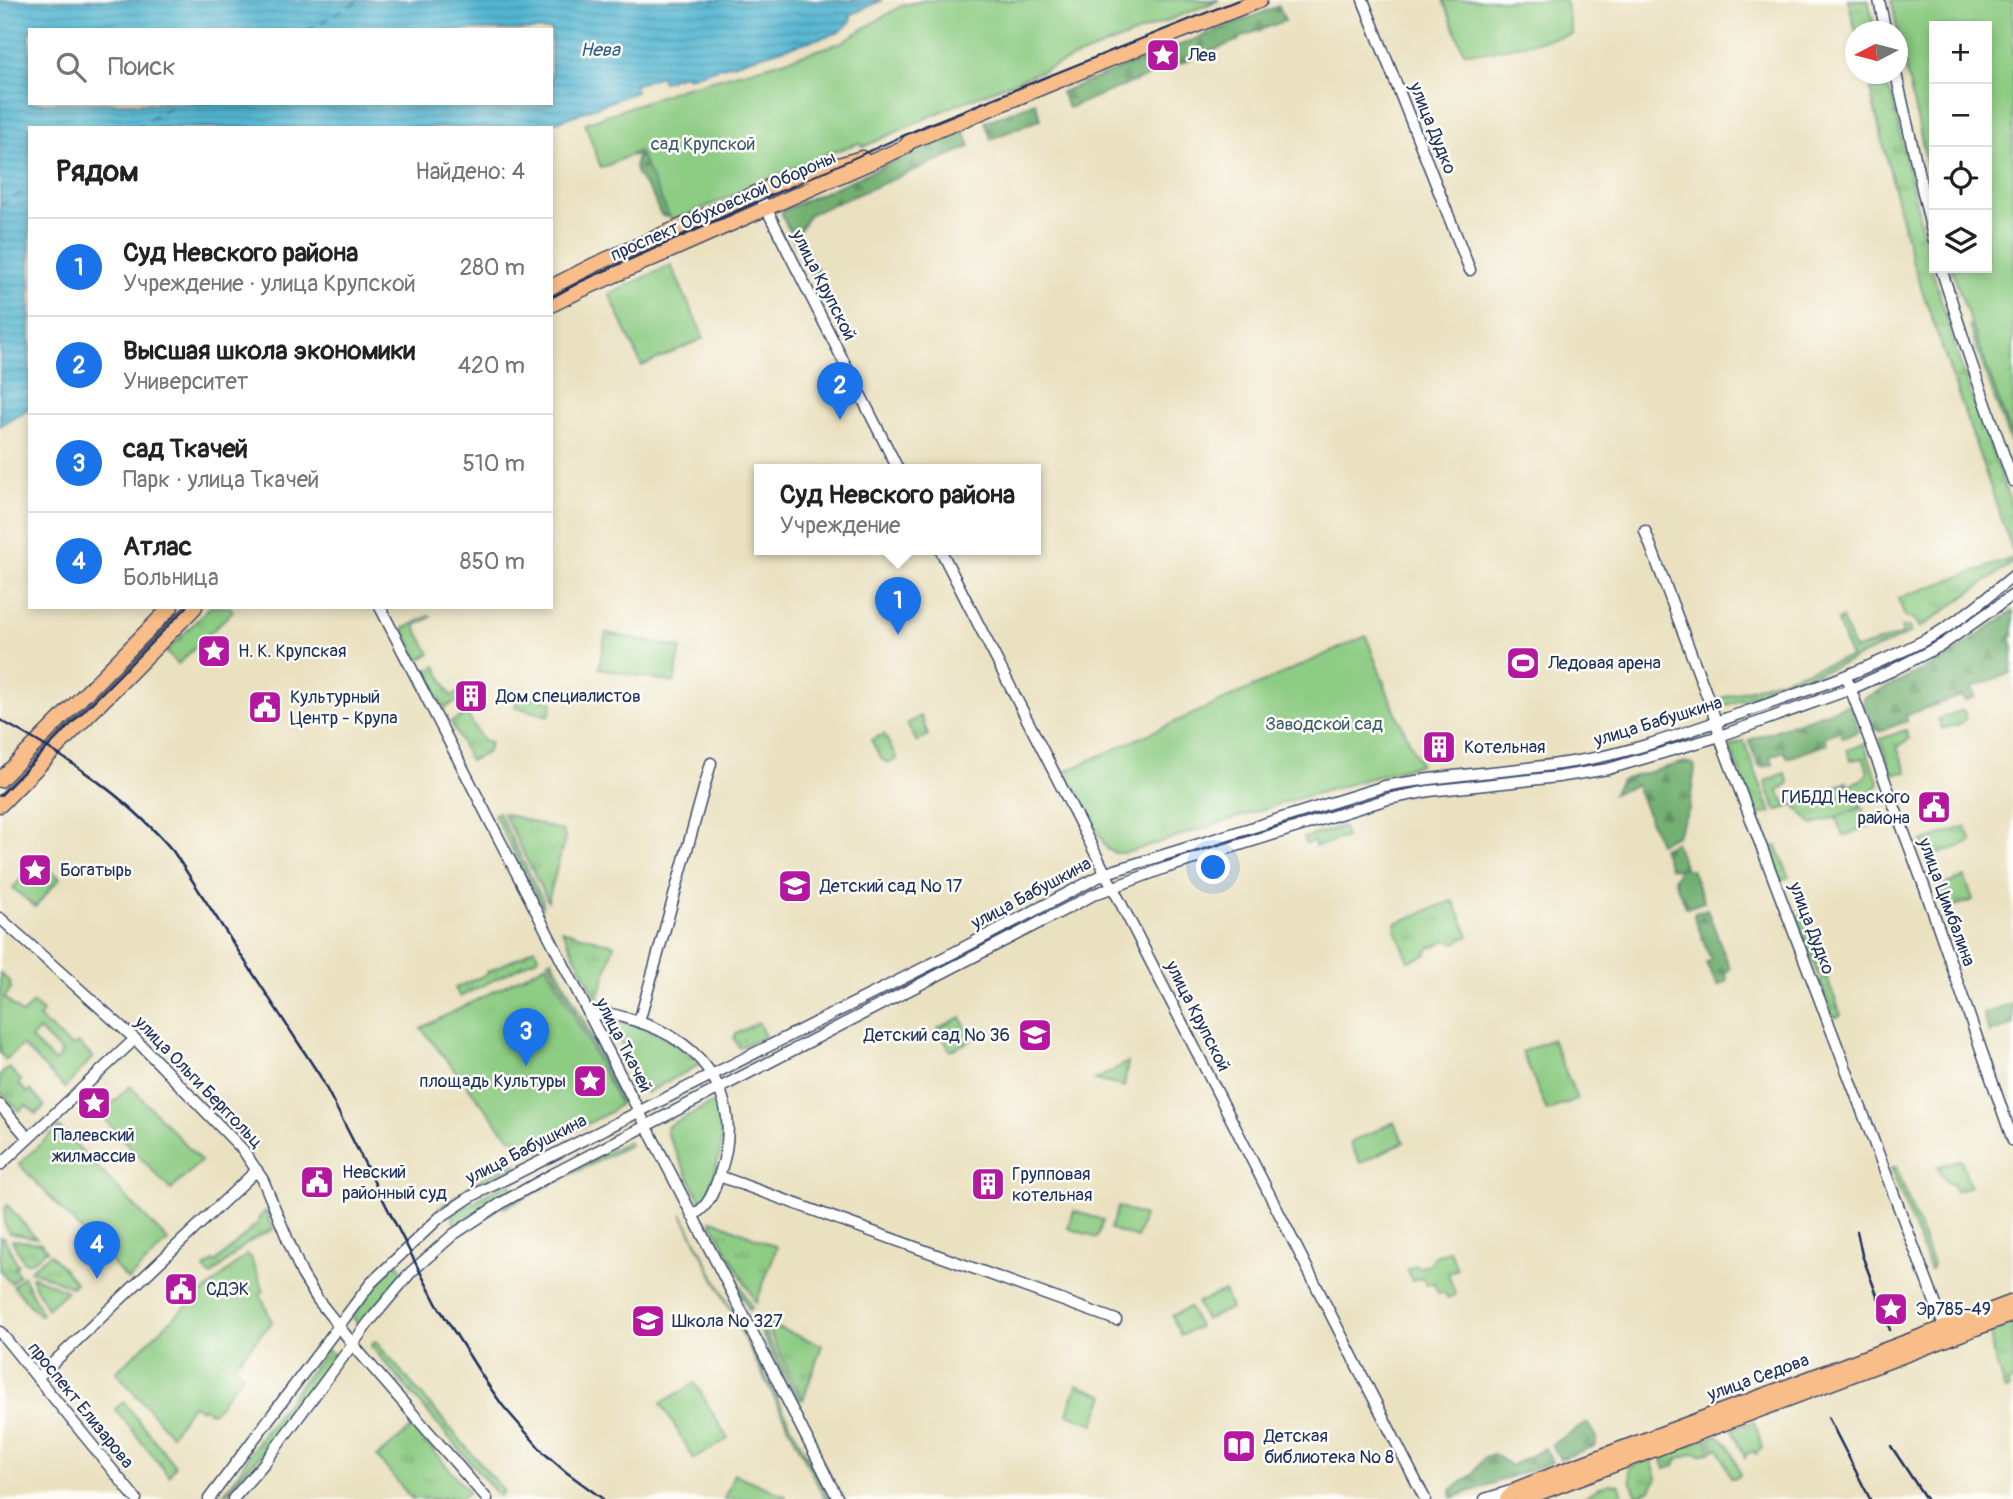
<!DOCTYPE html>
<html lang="ru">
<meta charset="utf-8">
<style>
body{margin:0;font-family:Pangolin,sans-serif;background:#f6f6f6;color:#222}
.controls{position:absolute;right:21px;top:21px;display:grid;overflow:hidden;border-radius:0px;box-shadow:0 4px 10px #0003}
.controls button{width:63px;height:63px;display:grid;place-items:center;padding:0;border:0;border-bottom:2px solid #e0e0e0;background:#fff;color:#222;font:35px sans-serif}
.compass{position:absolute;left:1845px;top:21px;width:63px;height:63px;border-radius:50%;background:#fff;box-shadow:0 4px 10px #0003;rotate:264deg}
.you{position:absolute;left:1214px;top:868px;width:24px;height:24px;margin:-18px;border:5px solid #fff;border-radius:50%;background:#1a73e8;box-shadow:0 0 0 10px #1a73e833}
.badge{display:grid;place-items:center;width:46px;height:46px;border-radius:50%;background:#1a73e8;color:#fff;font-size:23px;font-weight:700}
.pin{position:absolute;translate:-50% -58px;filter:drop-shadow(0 2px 4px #0008)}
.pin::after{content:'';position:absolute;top:37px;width:24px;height:21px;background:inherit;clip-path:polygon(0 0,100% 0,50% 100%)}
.popup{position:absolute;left:754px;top:464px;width:287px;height:91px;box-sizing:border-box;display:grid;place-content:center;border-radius:0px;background:#fff;filter:drop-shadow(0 2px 5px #0005);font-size:23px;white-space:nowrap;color:#767676}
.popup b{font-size:26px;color:#222}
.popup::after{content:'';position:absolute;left:50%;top:100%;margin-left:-14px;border:14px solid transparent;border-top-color:#fff}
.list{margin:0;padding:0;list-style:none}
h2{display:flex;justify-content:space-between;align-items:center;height:91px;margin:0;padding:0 28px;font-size:30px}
h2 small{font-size:23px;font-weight:400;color:#767676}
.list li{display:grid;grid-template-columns:46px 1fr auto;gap:21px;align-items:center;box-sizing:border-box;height:98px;padding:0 28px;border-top:2px solid #e0e0e0}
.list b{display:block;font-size:26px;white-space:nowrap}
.list p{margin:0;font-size:23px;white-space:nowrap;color:#767676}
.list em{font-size:23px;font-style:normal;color:#767676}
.icon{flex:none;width:38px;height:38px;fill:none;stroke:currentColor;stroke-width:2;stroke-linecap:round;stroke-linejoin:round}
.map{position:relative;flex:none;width:2013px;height:1499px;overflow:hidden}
.search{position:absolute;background:#fff;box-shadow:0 4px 10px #0003;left:28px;top:28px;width:525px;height:77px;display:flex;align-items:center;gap:18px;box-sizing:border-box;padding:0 24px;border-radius:0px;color:#767676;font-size:26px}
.panel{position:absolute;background:#fff;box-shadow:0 4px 10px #0003;left:28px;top:126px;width:525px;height:483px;border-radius:0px}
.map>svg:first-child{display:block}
.grass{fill:url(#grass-tufts);stroke:#547e70;stroke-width:2}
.forest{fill:url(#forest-firs);stroke:#467068;stroke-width:2}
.green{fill:#8dcc83;stroke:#547e70;stroke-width:2;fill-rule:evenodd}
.water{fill:url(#water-rules);stroke:#377298;stroke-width:2;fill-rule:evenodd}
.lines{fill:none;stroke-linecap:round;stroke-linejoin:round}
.ferry{stroke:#2f5e86;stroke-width:2;stroke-dasharray:9 7;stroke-linecap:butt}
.minor-casing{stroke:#3a4a6d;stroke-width:13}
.major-casing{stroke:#3a4a6d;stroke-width:17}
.minor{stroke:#fff;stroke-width:10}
.major{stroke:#f8bd89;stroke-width:14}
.tram{stroke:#1b2f5e;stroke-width:2}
.rail{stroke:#1b2f5e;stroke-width:2.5}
.labels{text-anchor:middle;stroke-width:5;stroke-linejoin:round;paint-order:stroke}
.poi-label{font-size:18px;fill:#1b2f5e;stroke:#fdfcf7;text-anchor:start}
.street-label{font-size:18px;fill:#1b2f5e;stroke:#fdfcf7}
.park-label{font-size:18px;fill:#3d5e69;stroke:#fdfcf7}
.water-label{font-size:19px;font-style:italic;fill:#2f5e86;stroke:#fdfcf7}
</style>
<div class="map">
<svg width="2013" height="1499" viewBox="0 0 2013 1499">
<defs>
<pattern id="grass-tufts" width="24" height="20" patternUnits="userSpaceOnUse" patternTransform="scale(1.75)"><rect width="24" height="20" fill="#8dcc83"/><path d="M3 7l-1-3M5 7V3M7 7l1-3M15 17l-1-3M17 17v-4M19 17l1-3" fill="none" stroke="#72a66e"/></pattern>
<pattern id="forest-firs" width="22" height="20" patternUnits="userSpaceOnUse" patternTransform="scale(1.75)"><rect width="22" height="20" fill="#72b071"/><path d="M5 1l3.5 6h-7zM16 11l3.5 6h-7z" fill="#5d9060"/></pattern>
<pattern id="water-rules" width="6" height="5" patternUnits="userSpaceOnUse" patternTransform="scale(1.75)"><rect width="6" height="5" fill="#53b6d1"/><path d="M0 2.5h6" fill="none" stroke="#4494ad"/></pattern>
</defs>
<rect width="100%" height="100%" fill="#fdfcf7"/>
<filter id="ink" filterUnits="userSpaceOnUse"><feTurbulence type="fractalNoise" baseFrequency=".0143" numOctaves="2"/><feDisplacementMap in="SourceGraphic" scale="14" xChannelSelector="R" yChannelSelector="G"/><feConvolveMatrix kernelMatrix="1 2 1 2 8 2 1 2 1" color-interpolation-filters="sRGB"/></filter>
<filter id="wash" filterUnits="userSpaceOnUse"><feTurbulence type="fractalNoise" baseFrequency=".00686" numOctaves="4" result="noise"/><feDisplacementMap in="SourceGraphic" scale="28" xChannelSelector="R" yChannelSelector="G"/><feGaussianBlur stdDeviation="1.57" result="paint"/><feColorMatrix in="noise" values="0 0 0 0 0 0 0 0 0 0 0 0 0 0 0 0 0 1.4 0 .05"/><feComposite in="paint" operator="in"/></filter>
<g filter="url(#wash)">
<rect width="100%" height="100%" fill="#eae1c0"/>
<path class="grass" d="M1848,0H1868L1875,31L1856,32Z
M1885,87L1891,93L1929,260L1961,366L2013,510V552L1912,261L1870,90Z
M1972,325L2013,442V451L1969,326Z
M2013,558L2011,564L1920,628L1914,619L1905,617L1898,598Z
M210,607H230L233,611L178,664L166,652Z
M430,615L431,617L415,626L430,654L419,660L403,629Z
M1842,618L1854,650L1903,634L1901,627H1909L1911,633L1842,664L1724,706L1721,705L1719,699L1850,657L1837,620Z
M436,666L451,696L458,693L460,700L444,708L425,672Z
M1963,710L1967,718C1953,729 1956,724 1942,729L1938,719Z
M467,714L482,740L490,742L488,752L470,761L451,722Z
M1906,730L1909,739L1897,748L1907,772L1892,774L1880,739Z
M1744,741L1771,813L1756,815L1731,749V746Z
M1864,744L1879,784L1856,810L1813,825L1794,805L1776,811L1765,781L1785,773L1789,783L1778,791L1786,805C1798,806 1804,798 1818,793L1819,796C1832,791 1835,786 1847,782L1848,785L1861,780L1868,773L1864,758L1851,760L1847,750Z
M498,812L543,901L542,907L494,814Z
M503,813L563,831L565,838L548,901Z
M1763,824L1771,847L1777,846L1789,877L1781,880L1760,825Z
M1342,826L1346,837L1315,847L1314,841L1306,844L1304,838Z
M1966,826L1972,842L1928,858L1922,842Z
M1965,877L1973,900L1946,909L1938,887Z
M1451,901L1454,902L1469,936L1455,943L1448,940L1429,948L1426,955L1409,961L1395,929L1396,923Z
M1804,915L1825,973L1818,975L1796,918Z
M562,930L614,945L598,1000Z
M534,948L539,957L460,997L455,988L487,974V972L526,954V952Z
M552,959L625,1102L622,1103L549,961Z
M1827,977L1841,1015L1834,1018L1819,980Z
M758,1022L765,1036L739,1048L734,1038L736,1034Z
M9,1068L21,1080L19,1084L27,1093L30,1090L45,1106L36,1114L26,1105L19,1111L0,1092V1075Z
M628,1141L630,1145L504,1208L502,1206Z
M515,1162L518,1165L469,1191L440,1210L438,1208L477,1181Z
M1896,1167L1933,1265L1930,1270L1891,1168Z
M509,1181L513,1189L455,1225L452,1215Z
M7,1205L36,1238L9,1233L4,1223L5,1208Z
M265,1211L273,1229L247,1243L211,1276L204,1269L213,1261L215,1263L259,1222L258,1219Z
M682,1214L829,1499H825Z
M713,1220L777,1247L756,1303L711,1221Z
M706,1221L752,1308L749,1310L705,1226Z
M0,1237L4,1238L18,1265L15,1268L19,1275L11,1283L0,1271Z
M12,1240L41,1243L47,1250L31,1262H24Z
M50,1254L76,1283L72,1287L30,1270Z
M398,1263L403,1273L361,1325L358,1324L352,1316L385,1274Z
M23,1276L42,1314L40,1316L13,1286Z
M32,1276L67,1291L47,1309L31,1278Z
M765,1323L822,1345L803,1400Z
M761,1324L800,1400L796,1402L758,1326Z
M2013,1324V1381L2007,1383L2010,1389L2005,1391L1993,1353L1990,1332Z
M375,1341L504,1491L499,1496L371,1346Z
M327,1350L334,1354L335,1359L268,1448L240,1476L223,1499H220L238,1474L259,1439Z
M124,1402L175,1466L169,1476L115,1409Z
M1754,1421L1763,1448L1756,1454L1754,1451L1746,1454L1745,1458L1732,1429Z
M413,1427L469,1492L460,1499H412L377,1457Z
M1717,1435L1728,1443L1739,1470L1740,1474L1734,1478H1731L1719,1448L1714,1450L1710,1437Z
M1707,1438L1711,1451L1701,1455L1694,1453L1677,1459L1674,1466L1665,1469L1662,1460L1664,1454Z
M1651,1459L1657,1478L1651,1490L1637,1496L1631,1483L1629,1468Z
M1609,1484L1620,1485L1622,1492L1619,1499H1581L1598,1488Z"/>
<path class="forest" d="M1279,6L1285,21L1238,38L1239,40L1068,108L1061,92Z
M1035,102L1041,119L991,139L985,122Z
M964,130L970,147L810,214L798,233L820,275L814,278L782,216V211Z
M632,133L671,217L662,216C657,209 656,201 652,195C645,183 627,170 639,156L628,155Z
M2013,611V636L2010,637L2013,647L2011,673L1972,687L1975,697L1964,701L1961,696L1906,715L1907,721L1880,731L1873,729L1863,704L1864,698L1943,660Z
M1849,704L1859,731L1843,738L1840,731L1824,737L1827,744L1788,758L1784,751L1770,756L1773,764L1763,767L1758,765L1749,740Z
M1685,762L1694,764L1695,769L1689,809L1677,835L1659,843L1636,785L1613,794L1621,780Z
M1675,842L1686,870L1691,869L1704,902L1687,908L1685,907L1674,878L1678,873L1677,869L1670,868L1662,848Z
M1707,909L1730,969L1725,973L1728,981L1718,986L1706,963L1711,960L1694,916L1695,913Z
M2013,1004V1025L1989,1033L1983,1014Z
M1587,1423C1593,1428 1598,1438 1595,1446L1560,1459L1552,1444Z
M1545,1448L1552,1462L1452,1498L1451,1490L1473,1474L1483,1459L1494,1454L1511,1466Z"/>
<path class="green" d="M925,0H1219L951,107L863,147L860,143L826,154L672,222L639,151L601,168L585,123L682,88L773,64L840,43L901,6Z
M1443,0H1565L1572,34L1487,52H1464Z
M1891,0H2013V440L1951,268H1987V26H1934V197Z
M671,265L704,338L642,366L609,294Z
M606,633L681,648L674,683L599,668Z
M1366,636L1392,704L1420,764L1286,802L1126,853H1115L1107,849L1066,771Z
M519,693L553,702L549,716L515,707Z
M921,716L928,735L917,742L907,724Z
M884,734L897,759L888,763L882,760L871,740Z
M1862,807L1869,826L1843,836L1836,817Z
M38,859L60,878L35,907L13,888Z
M547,964L620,1104L610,1112L530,1154L501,1128L421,1028Z
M0,973L11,983L9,986L12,988L4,997L22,1014L33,1003L43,1012L39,1018L71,1046L78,1043L93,1057L65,1088L22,1045L6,1060L0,1053ZM39,1030L62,1053L55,1062L31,1039Z
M961,1017L972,1040L950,1051L938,1028Z
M609,1019C648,1025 670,1038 699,1065L646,1093Z
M1552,1039L1577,1099L1547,1111L1522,1052Z
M1128,1062L1124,1087L1095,1080Z
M130,1086L201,1161L171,1190L100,1115Z
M718,1100C726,1143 720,1158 706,1199L701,1202L666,1132L668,1126Z
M1394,1122L1404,1142L1360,1163L1350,1143Z
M59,1127L168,1241L128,1280L19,1164Z
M1961,1159L1970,1186L1955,1191L1952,1183L1948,1184L1937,1167Z
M1118,1207L1144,1216L1137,1238L1110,1229Z
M1074,1211L1103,1220L1097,1238L1068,1228Z
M1449,1250L1457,1269L1448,1273L1455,1294L1448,1299L1445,1293H1438L1434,1283L1426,1285L1422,1278L1412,1281L1407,1269L1416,1265L1419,1268L1431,1263L1432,1258Z
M246,1255L250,1256L264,1291L260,1293L272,1322L233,1366L243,1374L214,1412H210L203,1408L201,1410L193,1404L171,1435L116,1372L201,1292L203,1293Z
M1224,1291L1231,1308L1205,1320L1197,1303Z
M1189,1307L1199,1327L1181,1336L1172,1316Z
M695,1383L728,1439L694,1459L661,1403Z
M1077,1385L1105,1395L1094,1424L1067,1414Z
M734,1474L786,1496L785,1499H724Z"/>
<path class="water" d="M0,0H882L850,15L851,21L840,32L688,77L686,74L663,82L660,76L634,85L636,92L541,128H30V408L0,426ZM30,30H551V103H30Z"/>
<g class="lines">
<path class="ferry" d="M307,30L360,0
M135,128L178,103
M0,205L30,188"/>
</g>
</g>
<g filter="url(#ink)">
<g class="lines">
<g class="minor-casing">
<path id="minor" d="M1363,0L1470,270
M1879,0L1886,32
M1896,74L1934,241
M758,192L898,469
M1941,268L1971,362L2013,481
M1645,531L1712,709L1723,746L1947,1334
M940,549L1425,1499
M380,607L838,1499
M1848,682L1924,886L2013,1141
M0,918L135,1039L243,1150L263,1180L302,1274L318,1300L360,1353L487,1499
M590,1017C604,1009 621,1017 636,1021C706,1043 745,1100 720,1173C714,1191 709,1207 692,1216
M639,1022L711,763
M0,1105L28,1138
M0,1165L135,1039
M719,1176L1116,1320
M0,1332L136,1499
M37,1378L257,1170
M209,1499L371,1283L439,1218L472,1196L955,952L1106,873L1385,786C1451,773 1518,772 1584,760C1637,751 1686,732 1736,715C1800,693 1863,672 1923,641C1956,624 1985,599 2013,576
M233,1499L266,1461L369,1322L411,1272L454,1234L503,1202L551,1175L1095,894L1165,868L1388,799L1429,791L1558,777L1608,769L1720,736L1851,689L1891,671L1942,645L2013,595
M1485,1499L1517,1489"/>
</g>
<g class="major-casing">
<path id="major" d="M551,287L592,266L776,184L862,158
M551,305L583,289L905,147L909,142L1118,56L1260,0
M0,780L171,607
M0,805L195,607
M1507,1499L1517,1489L1560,1472L2013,1302
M1523,1499L2013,1314"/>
</g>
<use href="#minor" class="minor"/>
<use href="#major" class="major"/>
<path class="tram" d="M551,298L580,282L929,124L1238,0
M0,796L187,607"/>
<path class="rail" d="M0,720C64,755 125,795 173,851L320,1076L436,1303L486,1382L503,1406L544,1453L566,1472L603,1499
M1857,1231L1862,1255L1890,1330
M1828,1417L1870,1499
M1891,1446L1926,1499"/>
</g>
</g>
<defs>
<g id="sight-square" transform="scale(1.75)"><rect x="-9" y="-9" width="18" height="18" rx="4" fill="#b5179e" stroke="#fdfcf7"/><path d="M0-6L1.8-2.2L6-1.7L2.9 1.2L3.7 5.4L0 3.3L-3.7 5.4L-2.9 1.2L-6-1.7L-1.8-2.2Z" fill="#fff"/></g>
<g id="stadium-square" transform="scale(1.75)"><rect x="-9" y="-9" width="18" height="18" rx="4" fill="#b5179e" stroke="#fdfcf7"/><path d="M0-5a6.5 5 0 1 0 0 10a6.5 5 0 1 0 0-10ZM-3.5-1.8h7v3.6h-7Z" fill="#fff"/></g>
<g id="building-square" transform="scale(1.75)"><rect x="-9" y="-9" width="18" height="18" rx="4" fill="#b5179e" stroke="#fdfcf7"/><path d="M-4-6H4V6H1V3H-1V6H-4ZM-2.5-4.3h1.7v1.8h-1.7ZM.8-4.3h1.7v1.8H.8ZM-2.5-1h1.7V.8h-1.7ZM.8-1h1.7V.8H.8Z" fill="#fff"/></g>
<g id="civic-square" transform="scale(1.75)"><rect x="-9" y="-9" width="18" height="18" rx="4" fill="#b5179e" stroke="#fdfcf7"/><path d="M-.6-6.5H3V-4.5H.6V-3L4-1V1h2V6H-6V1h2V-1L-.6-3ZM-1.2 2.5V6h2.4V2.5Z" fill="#fff"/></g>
<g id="school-square" transform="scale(1.75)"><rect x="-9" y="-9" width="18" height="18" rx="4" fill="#b5179e" stroke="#fdfcf7"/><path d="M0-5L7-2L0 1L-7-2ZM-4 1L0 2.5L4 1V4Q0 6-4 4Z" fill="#fff"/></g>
<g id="library-square" transform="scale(1.75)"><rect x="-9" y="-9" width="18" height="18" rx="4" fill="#b5179e" stroke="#fdfcf7"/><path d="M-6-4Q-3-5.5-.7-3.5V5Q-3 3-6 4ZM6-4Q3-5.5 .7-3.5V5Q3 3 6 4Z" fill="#fff"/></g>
</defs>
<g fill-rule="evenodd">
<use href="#sight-square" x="1163" y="55"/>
<use href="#sight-square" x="214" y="651"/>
<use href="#stadium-square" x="1523" y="663"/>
<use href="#building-square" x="471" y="696"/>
<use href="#civic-square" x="265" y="707"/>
<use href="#building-square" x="1439" y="747"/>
<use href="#civic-square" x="1934" y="807"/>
<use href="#sight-square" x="35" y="870"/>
<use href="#school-square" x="795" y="886"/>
<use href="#school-square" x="1035" y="1035"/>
<use href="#sight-square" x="590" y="1081"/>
<use href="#sight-square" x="94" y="1103"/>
<use href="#civic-square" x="317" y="1182"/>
<use href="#building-square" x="988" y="1184"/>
<use href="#civic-square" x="181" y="1289"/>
<use href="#sight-square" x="1891" y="1309"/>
<use href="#school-square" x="648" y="1321"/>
<use href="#library-square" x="1239" y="1446"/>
</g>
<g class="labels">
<g class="poi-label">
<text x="1188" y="61">Лев</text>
<text x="238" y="657">Н. К. Крупская</text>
<text x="1548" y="669">Ледовая арена</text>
<text x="496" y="702">Дом специалистов</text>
<text x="290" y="703">Культурный<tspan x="290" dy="21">Центр - Крупа</tspan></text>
<text x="1464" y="753">Котельная</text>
<text x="1910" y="803" text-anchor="end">ГИБДД Невского<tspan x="1910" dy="21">района</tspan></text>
<text x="60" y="876">Богатырь</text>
<text x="820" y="892">Детский сад № 17</text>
<text x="1010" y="1041" text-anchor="end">Детский сад № 36</text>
<text x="566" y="1087" text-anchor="end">площадь Культуры</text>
<text x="94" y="1141" text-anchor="middle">Палевский<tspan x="94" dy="21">жилмассив</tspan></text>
<text x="342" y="1178">Невский<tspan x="342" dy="21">районный суд</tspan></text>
<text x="1012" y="1180">Групповая<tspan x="1012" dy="21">котельная</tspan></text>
<text x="206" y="1295">СДЭК</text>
<text x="1916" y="1315">Эр785-49</text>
<text x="672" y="1327">Школа № 327</text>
<text x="1264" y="1442">Детская<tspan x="1264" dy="21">библиотека № 8</tspan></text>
</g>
<g class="street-label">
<text transform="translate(1433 128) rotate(68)" y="6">улица Дудко</text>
<text transform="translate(723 206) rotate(-24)" y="6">проспект Обуховской Обороны</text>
<text transform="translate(824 285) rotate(63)" y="6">улица Крупской</text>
<text transform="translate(1658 721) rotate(-17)" y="6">улица Бабушкина</text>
<text transform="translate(1031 893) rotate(-28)" y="6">улица Бабушкина</text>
<text transform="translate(1947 902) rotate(70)" y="6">улица Цимбалина</text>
<text transform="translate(1812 928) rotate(69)" y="6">улица Дудко</text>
<text transform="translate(1198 1016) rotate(63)" y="6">улица Крупской</text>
<text transform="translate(624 1045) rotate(63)" y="6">улица Ткачей</text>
<text transform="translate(199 1082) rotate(46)" y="6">улица Ольги Берггольц</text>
<text transform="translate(526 1149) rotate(-27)" y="6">улица Бабушкина</text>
<text transform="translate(1758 1377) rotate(-20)" y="6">улица Седова</text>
<text transform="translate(81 1405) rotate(51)" y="6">проспект Елизарова</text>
</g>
<g class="park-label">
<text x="703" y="150">сад Крупской</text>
<text x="1324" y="730">Заводской сад</text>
</g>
<g class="water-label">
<text x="600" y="56">Нева</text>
</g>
</g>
</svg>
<div class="controls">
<button>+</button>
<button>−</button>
<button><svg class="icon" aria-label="locate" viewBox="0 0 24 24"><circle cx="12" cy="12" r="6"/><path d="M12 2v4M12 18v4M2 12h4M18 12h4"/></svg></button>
<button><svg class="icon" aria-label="layers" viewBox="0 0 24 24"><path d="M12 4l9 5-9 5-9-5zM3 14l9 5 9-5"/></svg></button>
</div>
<svg class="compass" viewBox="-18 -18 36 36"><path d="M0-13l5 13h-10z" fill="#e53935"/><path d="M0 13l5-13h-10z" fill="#767676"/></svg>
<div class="you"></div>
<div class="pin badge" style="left:898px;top:635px">1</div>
<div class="popup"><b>Суд Невского района</b>Учреждение</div>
<div class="pin badge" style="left:840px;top:420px">2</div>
<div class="pin badge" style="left:526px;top:1066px">3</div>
<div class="pin badge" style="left:97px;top:1279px">4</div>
<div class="search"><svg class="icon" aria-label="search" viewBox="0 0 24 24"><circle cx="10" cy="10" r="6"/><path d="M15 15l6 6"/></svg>Поиск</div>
<section class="panel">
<h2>Рядом<small>Найдено: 4</small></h2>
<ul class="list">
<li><span class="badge">1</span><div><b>Суд Невского района</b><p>Учреждение · улица Крупской</p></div><em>280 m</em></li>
<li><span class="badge">2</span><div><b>Высшая школа экономики</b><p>Университет</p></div><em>420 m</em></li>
<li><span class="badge">3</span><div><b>сад Ткачей</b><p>Парк · улица Ткачей</p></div><em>510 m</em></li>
<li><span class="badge">4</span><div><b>Атлас</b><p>Больница</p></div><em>850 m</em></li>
</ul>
</section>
</div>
